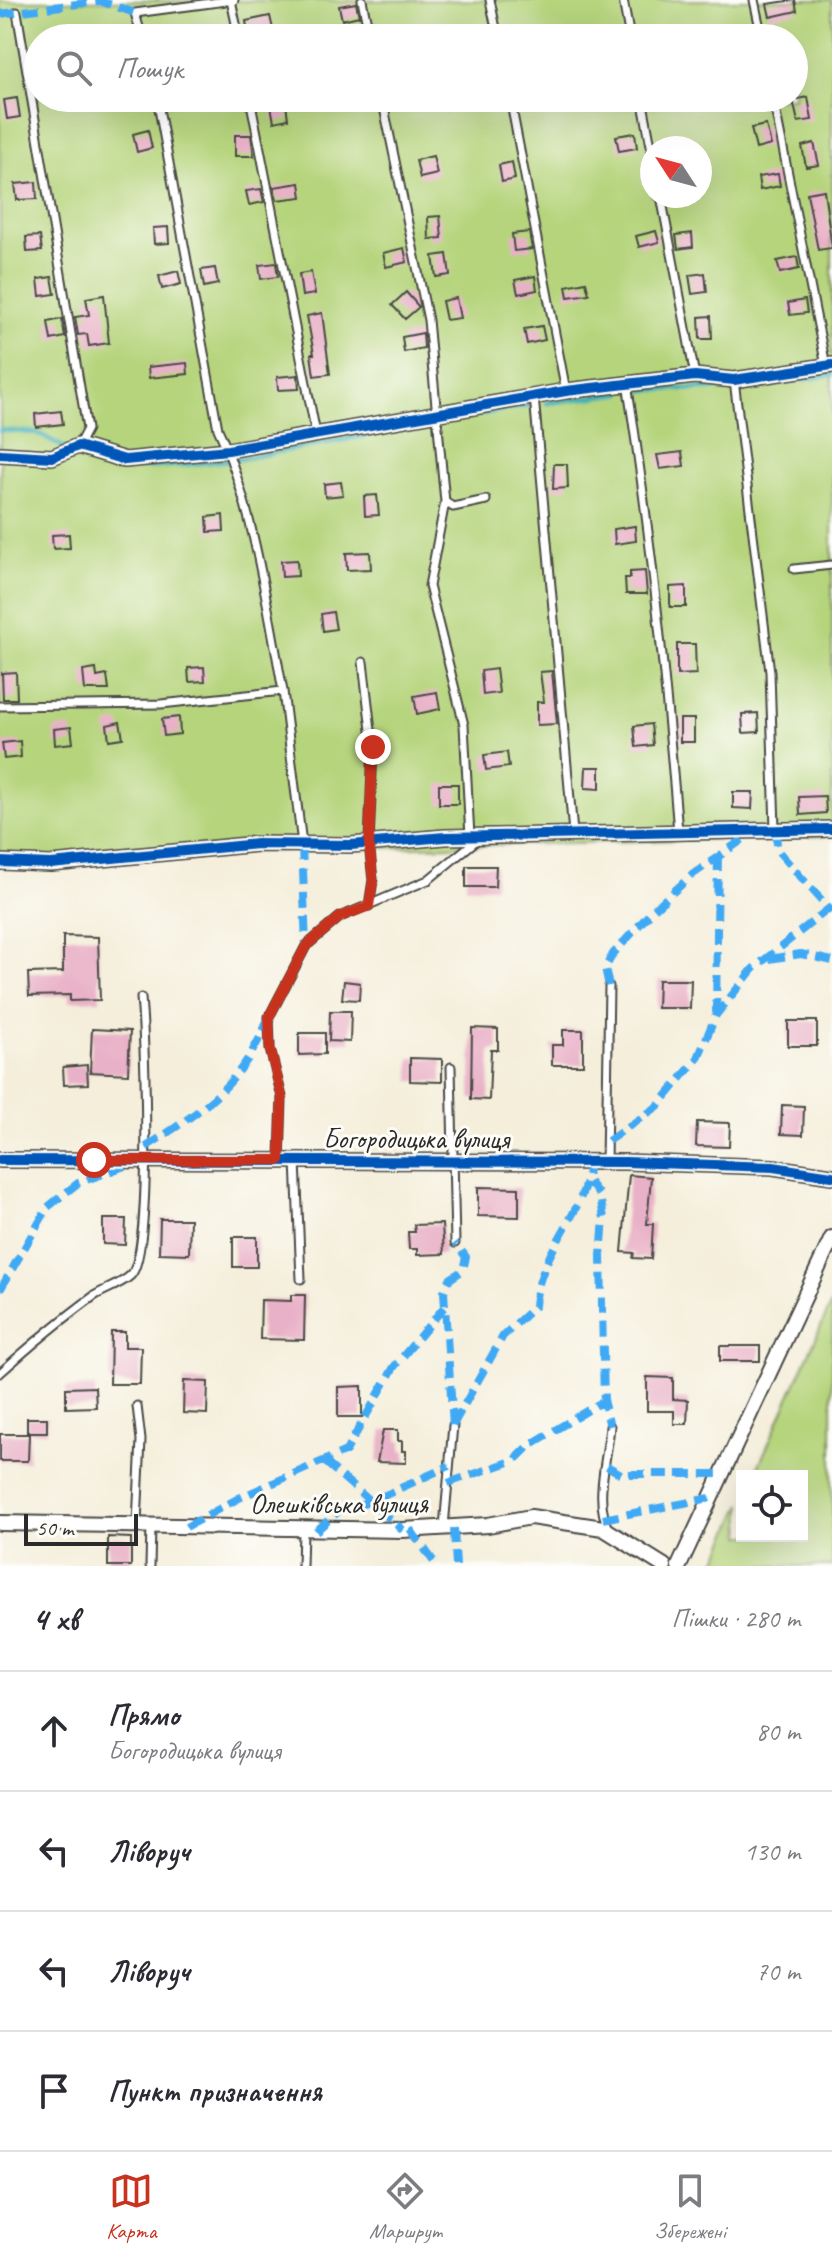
<!DOCTYPE html>
<html lang="uk">
<meta charset="utf-8">
<style>
body{margin:0;font-family:Caveat,sans-serif;background:#f2f2f3;color:#2b2b33}
.controls{position:absolute;right:24px;bottom:24px;display:grid;overflow:hidden;border-radius:0px;box-shadow:0 8px 32px #0002}
.controls button{width:72px;height:72px;display:grid;place-items:center;padding:0;border:0;border-bottom:2px solid #e1e1e2;background:#fff;color:#2b2b33;font:40px sans-serif}
.compass{position:absolute;left:640px;top:136px;width:72px;height:72px;border-radius:50%;background:#fff;box-shadow:0 8px 32px #0002;rotate:306deg}
.scale{position:absolute;left:24px;bottom:20px;width:114px;box-sizing:border-box;padding-left:8px;border:4px solid #2b2b2b;border-top:0;font-size:22px;line-height:28px;white-space:nowrap;color:#2b2b2b;-webkit-text-stroke:6px #fdfcf7;paint-order:stroke}
.stop{position:absolute;width:24px;height:24px;margin:-18px;border:6px solid #c8321e;border-radius:50%;background:#fff}
.stop.end{background:#c8321e;border-color:#fff;box-shadow:0 2px 8px #0008}
.list{margin:0;padding:0;list-style:none}
h2{display:flex;justify-content:space-between;align-items:center;height:104px;margin:0;padding:0 32px;font-size:34px}
h2 small{font-size:26px;font-weight:400;color:#7c7c81}
.list li{display:grid;grid-template-columns:52px 1fr auto;gap:24px;align-items:center;box-sizing:border-box;height:120px;padding:0 32px;border-top:2px solid #e1e1e2}
.list b{display:block;font-size:30px;white-space:nowrap}
.list p{margin:0;font-size:26px;white-space:nowrap;color:#7c7c81}
.list em{font-size:26px;font-style:normal;color:#7c7c81}
.icon{flex:none;width:44px;height:44px;fill:none;stroke:currentColor;stroke-width:2;stroke-linecap:round;stroke-linejoin:round}
.map{position:relative;flex:none;width:832px;height:1566px;overflow:hidden}
.search{position:absolute;background:#fff;box-shadow:0 8px 32px #0002;left:24px;right:24px;top:24px;height:88px;display:flex;align-items:center;gap:20px;box-sizing:border-box;padding:0 28px;border-radius:44px;color:#7c7c81;font-size:30px}
.sheet{height:584px;background:#fff}
nav{display:flex;justify-content:space-around;align-items:center;box-sizing:border-box;height:112px;border-top:2px solid #e1e1e2;background:#fff;font-size:22px;color:#7c7c81}
nav a{display:grid;justify-items:center;gap:4px}
nav .on{color:#c8321e}
.map>svg:first-child{display:block}
.green{fill:#b5d47b;stroke:#708053;stroke-width:2;fill-rule:evenodd}
.lines{fill:none;stroke-linecap:round;stroke-linejoin:round}
.stream{stroke:#3daeb6;stroke-width:5}
.building{fill:#e9b1c7}
.service-casing{stroke:#494845;stroke-width:11}
.minor-casing{stroke:#494845;stroke-width:18}
.service{stroke:#fff;stroke-width:7}
.minor{stroke:#fff;stroke-width:14}
.quiet{stroke:#3fa9f5;stroke-width:8;stroke-dasharray:16 8;stroke-linecap:butt}
.cycleway-casing{stroke:#fdfcf7;stroke-width:15}
.cycleway{stroke:#0057b8;stroke-width:10}
.route{stroke:#c8321e;stroke-width:10}
.labels{text-anchor:middle;stroke-width:6;stroke-linejoin:round;paint-order:stroke}
.street-label{font-size:28px;fill:#2b2b2b;stroke:#fdfcf7}
</style>
<div class="map">
<svg width="832" height="1566" viewBox="0 0 832 1566">
<rect width="100%" height="100%" fill="#fdfcf7"/>
<filter id="ink" filterUnits="userSpaceOnUse"><feTurbulence type="fractalNoise" baseFrequency=".0125" numOctaves="2"/><feDisplacementMap in="SourceGraphic" scale="16" xChannelSelector="R" yChannelSelector="G"/><feConvolveMatrix kernelMatrix="1 2 1 2 8 2 1 2 1" color-interpolation-filters="sRGB"/></filter>
<filter id="wash" filterUnits="userSpaceOnUse"><feTurbulence type="fractalNoise" baseFrequency=".006" numOctaves="4" result="noise"/><feDisplacementMap in="SourceGraphic" scale="32" xChannelSelector="R" yChannelSelector="G"/><feGaussianBlur stdDeviation="1.8" result="paint"/><feColorMatrix in="noise" values="0 0 0 0 0 0 0 0 0 0 0 0 0 0 0 0 0 1.4 0 .05"/><feComposite in="paint" operator="in"/></filter>
<g filter="url(#wash)">
<rect width="100%" height="100%" fill="#f4eeda"/>
<path class="green" d="M832,0V836L0,858V1ZM38,38H794V98H38ZM652,148H700V196H652Z
M832,1302V1566H714L742,1504V1536H802V1476H754Z"/>
<g class="lines">
<path class="stream" d="M637,390L743,388L832,375
M547,403L621,393
M0,430L37,433L63,447
M72,452C119,477 177,465 228,460
M234,460L530,405"/>
</g>
<g id="blocks">
<path class="building" d="M795,0L797,11L770,17L767,4Z
M356,3L359,16L342,20L339,6Z
M270,16L273,29L248,34L246,21Z
M808,97L812,120L798,122L793,100Z
M17,98L20,117L7,119L4,100Z
M612,98H636L637,107L613,110Z
M286,104L288,119L274,122L271,106Z
M766,125L771,145L756,149L751,128Z
M148,130L152,148L137,152L133,134Z
M635,133L637,148L619,151L616,136Z
M235,135H251L254,156H235Z
M814,143L819,165L806,167L802,146Z
M433,156L437,174L420,178L416,160Z
M512,162L515,179L502,182L499,165Z
M778,174L780,186L760,190L758,177Z
M36,182L37,199L17,200L15,184Z
M300,183L302,197L277,200L274,187Z
M261,189L264,202L249,205L246,191Z
M824,190L832,248L818,250L807,193Z
M440,216L442,238L429,239L428,217Z
M168,227L169,243L154,244L153,228Z
M656,231L659,242L639,247L636,236Z
M529,232L532,249L514,251L512,234Z
M692,233L693,247L678,249L676,235Z
M40,236L42,251L27,252L26,237Z
M404,248L407,262L386,267L383,253Z
M447,254L450,275L436,277L433,256Z
M797,257L799,269L780,273L777,261Z
M276,263L278,277L261,279L259,265Z
M215,268L218,284L204,287L201,270Z
M178,271L181,284L162,289L159,276Z
M311,272L315,294L302,296L299,274Z
M705,273L707,292L692,294L689,275Z
M535,276L537,290L518,294L515,280Z
M52,277L55,294L40,296L38,279Z
M586,282L589,294L568,297L566,286Z
M406,292L419,307L405,319L392,305Z
M104,295L109,343L89,346L87,334L78,335L75,317L89,315L86,298Z
M456,298L460,318L446,320L442,301Z
M805,300L807,313L790,315L788,303Z
M322,313L330,374L314,376L311,354H314L307,316Z
M711,316L712,339H700L699,317Z
M62,319L65,337L51,340L48,322Z
M542,326L545,340L527,344L524,329Z
M423,333L424,348L404,352L402,337Z
M187,363L188,374L149,378L148,367Z
M298,375L299,389L278,390L277,377Z
M61,411L63,424L36,427L35,414Z
M682,452L684,466L660,469L657,455Z
M554,464H567L568,488L553,489Z
M341,482L343,495L325,497L324,484Z
M377,495L379,515L365,516L364,496Z
M223,515L224,531L208,532L207,517Z
M635,526L636,541L615,544L614,529Z
M69,534L70,548L53,549L52,535Z
M370,552L371,569L347,570L346,553Z
M297,560L298,576L282,577L281,561Z
M645,571L647,594H626L625,578H630V572Z
M686,586V607H670V587Z
M333,612L336,629L323,631L321,614Z
M677,644H695L696,674L677,675Z
M204,667L205,681L189,682L188,668Z
M96,669L97,677L107,675L109,690H85L83,671Z
M496,669L499,693L483,695L481,671Z
M552,671L557,724L537,725V702H544L540,672Z
M16,672L17,699H3L2,673Z
M437,692L440,709L417,714L414,696Z
M758,713L759,732L743,733L742,714Z
M179,717L180,734L164,736L162,719Z
M680,719H694V742H680Z
M120,722L123,738L109,740L107,725Z
M651,724L653,745L636,747L634,726Z
M71,727L73,743L55,745L54,729Z
M20,741L21,757L4,759L2,743Z
M507,752L509,767L486,770L484,755Z
M586,767H600V789L585,788Z
M439,784H458V804H439Z
M733,792H753L752,809L733,808Z
M825,796L826,813L800,815L799,797Z
M466,866H496L495,887H466Z
M63,936L98,937L100,1000L70,1001V995L29,996L28,973L63,972Z
M658,980H691L690,1008H657Z
M344,981L360,983L359,1000L342,999Z
M330,1011H351L350,1042L329,1041Z
M788,1021H817V1046H788Z
M472,1028L498,1029V1050H491L489,1100L471,1099Z
M92,1029L130,1031L128,1074L90,1072Z
M563,1030H583V1065H552V1045H563Z
M299,1033H325V1054L299,1055Z
M410,1058L442,1059V1082L410,1081Z
M87,1065L88,1084L64,1085L63,1067Z
M782,1105L804,1106L803,1135L781,1134Z
M697,1122L730,1123L729,1147L696,1146Z
M629,1175L651,1177L647,1224H653L651,1259L633,1258L634,1253L622,1252Z
M478,1187L519,1188V1217L478,1216Z
M103,1219H126L125,1245L103,1244Z
M160,1219H190L189,1254L159,1253Z
M442,1224L444,1254L417,1255V1249H409L408,1232H415L414,1225Z
M233,1237H257V1267H233Z
M291,1295H305L304,1340L260,1339L261,1300L291,1301Z
M111,1332H125V1347H141L140,1384H110Z
M720,1346H760V1361H720Z
M647,1377L673,1378V1399L688,1400L687,1424H674V1411H647Z
M184,1381L208,1382L207,1414L183,1413Z
M362,1386V1417H338V1387Z
M95,1387L96,1407L66,1408V1388Z
M27,1418H47V1432H27Z
M383,1430H398V1441H402V1451H406V1463L377,1462Z
M0,1434H29L28,1461H0Z
M108,1537L131,1538V1566H108Z"/>
</g>
</g>
<g filter="url(#ink)">
<use href="#blocks" fill-opacity="0" stroke="#494845" stroke-width="2"/>
<g class="lines">
<g class="service-casing">
<path id="service" d="M231,0L239,38
M362,0L370,38
M490,0L498,38
M623,0L630,38
M754,0L762,38
M17,12L87,429L78,446
M142,38L135,13L234,0
M250,98L316,434
M382,98L428,320L445,502L453,507L486,500
M510,98L566,391
M642,98L652,151
M773,98L826,366
M661,196L695,376
M734,380L770,672L775,829
M627,383C651,533 666,681 678,832
M534,396L573,833
M445,502L429,586L464,725L470,837
M794,569L832,565
M363,662L373,747L369,843L373,880L369,906
M283,691L302,844
M0,706L161,704L283,691C268,611 253,503 218,429L157,98
M451,1067L455,1243
M280,1160L282,1097L270,1049L269,1017L306,946L340,917L428,880L478,839
M296,1161L301,1279
M606,1162L609,986
M0,1373C30,1346 61,1320 94,1296C105,1289 122,1284 131,1275C153,1252 145,1038 141,998
M137,1523L141,1440L137,1406
M444,1527L453,1425
M609,1528C593,1503 608,1455 610,1426
M150,1566L151,1527
M302,1566L303,1531"/>
</g>
<g class="minor-casing">
<path id="minor" d="M0,454L52,457L78,446L125,460L228,450L566,391L695,376L734,380L832,365
M0,862L51,864L257,844L351,845L445,837L832,829
M0,1160L626,1162L773,1167L832,1176
M0,1523L403,1530L488,1525L531,1517L603,1528L664,1566
M679,1566L832,1238"/>
</g>
<use href="#service" class="service"/>
<use href="#minor" class="minor"/>
<path class="quiet" d="M0,14L100,1L135,13
M775,829L778,851L832,912
M302,845L306,946
M769,959L801,954L832,961
M609,986L605,968L613,954L653,910L692,875L752,833
M716,1015L718,851
M608,1141L658,1106L698,1058L716,1015L753,969L832,906
M146,1147C204,1109 242,1085 269,1017
M589,1182L600,1196L604,1218L601,1255L604,1404L610,1426
M0,1290L48,1207L78,1183L125,1166
M453,1425L503,1336L535,1306C539,1249 590,1209 588,1162
M453,1425L444,1292L450,1279L463,1270L466,1257L455,1243
M324,1461L403,1530
M607,1466L621,1474H722
M448,1483L515,1460L530,1445L605,1400
M603,1519L710,1498
M186,1527L239,1498L346,1451L394,1367L445,1306
M454,1528L456,1566
M410,1529L437,1566
M316,1531L339,1511L370,1502L449,1466"/>
<g class="cycleway-casing">
<path id="cycleway" d="M0,454L52,457L78,446L125,460L228,450L566,391L695,376L734,380L832,365
M0,862L51,864L257,844L351,845L445,837L832,829
M0,1160L626,1162L773,1167L832,1176"/>
</g>
<use href="#cycleway" class="cycleway"/>
</g>
</g>
<g class="lines" filter="url(#ink)">
<path class="route" d="M94,1160H280L282,1097L270,1049L269,1017L306,946L340,917L369,906L373,880L369,843L373,747"/>
</g>
<g class="labels">
<g class="street-label">
<text x="416" y="1148">Богородицька вулиця</text>
<text x="339" y="1513">Олешківська вулиця</text>
</g>
</g>
</svg>
<div class="controls">
<button><svg class="icon" aria-label="locate" viewBox="0 0 24 24"><circle cx="12" cy="12" r="6"/><path d="M12 2v4M12 18v4M2 12h4M18 12h4"/></svg></button>
</div>
<svg class="compass" viewBox="-18 -18 36 36"><path d="M0-13l5 13h-10z" fill="#e53935"/><path d="M0 13l5-13h-10z" fill="#7c7c81"/></svg>
<div class="scale">50 m</div>
<div class="stop" style="left:94px;top:1160px"></div>
<div class="stop end" style="left:373px;top:747px"></div>
<div class="search"><svg class="icon" aria-label="search" viewBox="0 0 24 24"><circle cx="10" cy="10" r="6"/><path d="M15 15l6 6"/></svg>Пошук</div>
</div>
<section class="sheet">
<h2>4 хв<small>Пішки · 280 m</small></h2>
<ul class="list">
<li><svg class="icon" aria-label="ahead" viewBox="0 0 24 24"><path d="M12 20V5M6 11l6-6 6 6"/></svg><div><b>Прямо</b><p>Богородицька вулиця</p></div><em>80 m</em></li>
<li><svg class="icon" aria-label="left" viewBox="0 0 24 24"><path d="M17 20v-9H6M10 6l-5 5 5 5"/></svg><div><b>Ліворуч</b></div><em>130 m</em></li>
<li><svg class="icon" aria-label="left" viewBox="0 0 24 24"><path d="M17 20v-9H6M10 6l-5 5 5 5"/></svg><div><b>Ліворуч</b></div><em>70 m</em></li>
<li><svg class="icon" aria-label="arrive" viewBox="0 0 24 24"><path d="M6 21V4h12l-3 4 3 4H6"/></svg><div><b>Пункт призначення</b></div></li>
</ul>
</section>
<nav>
<a class="on"><svg class="icon" aria-label="map" viewBox="0 0 24 24"><path d="M3 6l6-2 6 2 6-2v14l-6 2-6-2-6 2zM9 4v14M15 6v14"/></svg>Карта</a>
<a><svg class="icon" aria-label="directions" viewBox="0 0 24 24"><path d="M12 3l9 9-9 9-9-9zM9 14v-3h6M13 9l2 2-2 2"/></svg>Маршрут</a>
<a><svg class="icon" aria-label="saved" viewBox="0 0 24 24"><path d="M7 4h10v16l-5-4-5 4z"/></svg>Збережені</a>
</nav>
